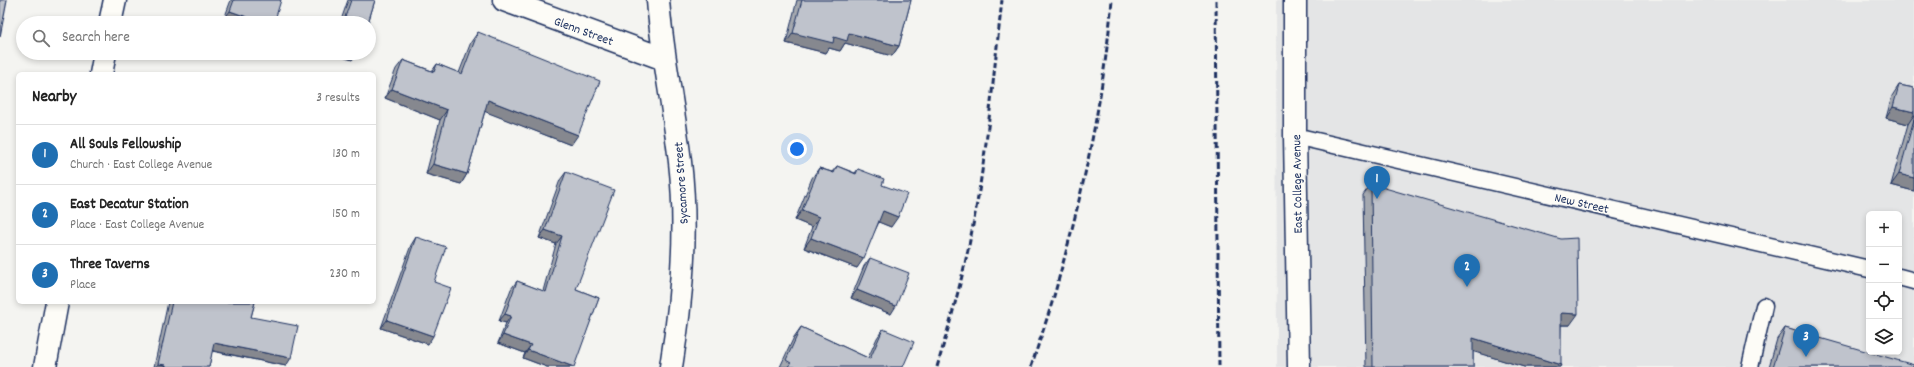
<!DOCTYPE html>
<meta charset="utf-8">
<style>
body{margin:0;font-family:Dekko,sans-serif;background:#f2f2f2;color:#222}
.controls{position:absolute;right:12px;bottom:12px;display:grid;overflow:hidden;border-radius:6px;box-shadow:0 2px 6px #0003}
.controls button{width:36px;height:36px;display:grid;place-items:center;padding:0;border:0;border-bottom:1px solid #e0e0e0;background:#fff;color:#222;font:20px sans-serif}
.you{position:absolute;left:797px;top:149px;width:14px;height:14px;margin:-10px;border:3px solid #fff;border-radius:50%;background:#1a73e8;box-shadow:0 0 0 6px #1a73e833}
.badge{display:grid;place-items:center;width:26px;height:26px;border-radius:50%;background:#1f6fb2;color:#fff;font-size:13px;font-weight:700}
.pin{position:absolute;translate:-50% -33px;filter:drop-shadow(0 1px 2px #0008)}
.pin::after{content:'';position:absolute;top:21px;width:14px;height:12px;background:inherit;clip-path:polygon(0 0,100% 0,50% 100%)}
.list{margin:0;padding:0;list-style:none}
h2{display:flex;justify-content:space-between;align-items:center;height:52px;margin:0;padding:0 16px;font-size:17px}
h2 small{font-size:13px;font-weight:400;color:#767676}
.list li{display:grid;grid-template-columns:26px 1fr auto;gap:12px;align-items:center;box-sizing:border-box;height:60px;padding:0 16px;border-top:1px solid #e0e0e0}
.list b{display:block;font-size:15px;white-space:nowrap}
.list p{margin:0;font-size:13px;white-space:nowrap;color:#767676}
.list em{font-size:13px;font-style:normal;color:#767676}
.icon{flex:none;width:22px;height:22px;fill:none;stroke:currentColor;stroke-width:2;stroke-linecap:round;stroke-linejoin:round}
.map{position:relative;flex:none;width:1914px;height:367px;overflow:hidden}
.search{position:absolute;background:#fff;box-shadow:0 2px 6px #0003;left:16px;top:16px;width:360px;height:44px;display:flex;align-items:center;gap:10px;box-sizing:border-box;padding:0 14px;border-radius:22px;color:#767676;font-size:15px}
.panel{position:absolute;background:#fff;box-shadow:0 2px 6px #0003;left:16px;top:72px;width:360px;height:232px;border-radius:6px}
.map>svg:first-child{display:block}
.built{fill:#e4e5e6;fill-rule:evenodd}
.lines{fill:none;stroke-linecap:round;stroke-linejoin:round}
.service-casing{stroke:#1b2f5e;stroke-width:19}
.minor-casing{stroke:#1b2f5e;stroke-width:25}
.secondary-casing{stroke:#1b2f5e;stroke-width:25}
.primary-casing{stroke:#1b2f5e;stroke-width:25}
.service{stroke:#fdfcf7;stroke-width:16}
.minor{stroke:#fdfcf7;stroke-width:22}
.secondary{stroke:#fdfcf7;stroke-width:22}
.primary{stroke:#fdfcf7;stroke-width:22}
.rail{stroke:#1b2f5e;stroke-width:3;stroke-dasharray:6 3;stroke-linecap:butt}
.wall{fill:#a4a8af;stroke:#1b2f5e}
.shaded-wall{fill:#86888f;stroke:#1b2f5e}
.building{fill:#bfc3cc;stroke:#1b2f5e}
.labels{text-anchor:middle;stroke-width:3;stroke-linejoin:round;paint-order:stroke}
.street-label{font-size:13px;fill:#1b2f5e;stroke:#fdfcf7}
</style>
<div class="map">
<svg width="1914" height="367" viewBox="0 0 1914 367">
<rect width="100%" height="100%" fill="#f4f4f1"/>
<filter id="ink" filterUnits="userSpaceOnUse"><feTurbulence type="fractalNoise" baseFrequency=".025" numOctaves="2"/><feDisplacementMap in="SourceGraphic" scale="8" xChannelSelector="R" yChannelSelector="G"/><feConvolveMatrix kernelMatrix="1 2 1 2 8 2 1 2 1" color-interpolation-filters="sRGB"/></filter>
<g filter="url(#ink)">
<path class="built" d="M1276,0H1914V367H1277ZM1869,214H1899V352H1869Z"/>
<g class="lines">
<g class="service-casing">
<path id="service" d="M1295,136L1869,269
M1899,277L1914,281
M1750,367L1764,306"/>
</g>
<g class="minor-casing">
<path id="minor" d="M504,0L664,59
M658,0C662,55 674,108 680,162C688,231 682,299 671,367"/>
</g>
<g class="secondary-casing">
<path id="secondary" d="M110,23L115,0
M101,74L105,53
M45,367L57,302"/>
</g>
<g class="primary-casing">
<path id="primary" d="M1295,0V136L1299,367"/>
</g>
<use href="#service" class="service"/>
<use href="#minor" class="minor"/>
<use href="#secondary" class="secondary"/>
<use href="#primary" class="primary"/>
<path class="rail" d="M1216,0L1219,367
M937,367C952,316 966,266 975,214C988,143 994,71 1002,0
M1031,367C1041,336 1052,306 1060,274C1085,184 1104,93 1112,0"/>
</g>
<path class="wall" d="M231,0H281L224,19Z
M348,0H375L368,23H340Z
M797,0H911L899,46L892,56L845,43L840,51L829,48L826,53L786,43Z
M478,32L571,145L485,111L467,174L461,184L426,174L440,120L385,98L396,69L403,60L432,71L437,64L459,73L471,42Z
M1899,85L1914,88V191L1891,185L1908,124L1886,118L1892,96Z
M837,166L855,173L858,169L882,185L891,227L879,222L857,268L804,248L812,227L795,220L812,178L819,168L832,172Z
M566,172L576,289L599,298L573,367H547L523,358L525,353L498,343L506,323L499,321L511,289L517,281L543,291L556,244L539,238L560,180Z
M1371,184L1570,325H1561L1560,367H1524L1473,351V367H1366L1363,195Z
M416,237L428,344L381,328L411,245Z
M870,258L891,314L851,298L864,266Z
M168,302H255L251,317L286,366L212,351L209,367H154Z
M801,327L868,358L877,338L883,329L903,367H780L794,337Z
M1785,328L1914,367H1769L1777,339Z"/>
<path class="shaded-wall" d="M230,11L264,23H235L224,19Z
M793,33L834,37L849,33L899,46L892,56L845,43L840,51L829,48L826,53L786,43Z
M330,53H357L352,60Z
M392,89L447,110L440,120L385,98Z
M488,100L578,135L571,145L481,110Z
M1893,107L1914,112V115L1908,124L1886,118Z
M433,164L467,174L461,184L426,174Z
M1899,174L1914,178V191L1891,185Z
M802,210L819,217L812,227L795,220Z
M883,211L898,217L891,227L876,221Z
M545,230L562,236L556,244L539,238Z
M811,238L864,258L857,268L804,248Z
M857,290L896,306L891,314L851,298Z
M1561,313L1578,314L1570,325H1554Z
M505,314L511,316L506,323L499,321Z
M387,320L433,336L428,344L381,328Z
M503,335L531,345L525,353L498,343Z
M1473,338L1561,365L1560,367H1524L1465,349Z
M214,343L291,358L286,366L209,350Z
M528,350L574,367H547L523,358Z
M158,364L166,365L165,367H156Z"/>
<path class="building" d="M0,0H7L0,37Z
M234,0H281L274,23H264L230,11Z
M351,0H375L368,23H343Z
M802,0H911L899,46L849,33L847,41L834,37L833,43L793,33Z
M478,32L600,81L578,135L488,100L467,174L433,164L447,110L392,89L403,60L434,72L437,64L462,74Z
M1899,85L1914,88V112L1893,107Z
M1914,119V178L1899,174Z
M837,166L856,174L858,169L884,179L882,185L907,194L898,217L883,211L864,258L811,238L819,217L802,210L819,168L834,173Z
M566,172L614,190L576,289L599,298L574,367L528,350L531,345L503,335L511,316L505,314L517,281L546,292L562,236L545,230Z
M1371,184L1561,239L1577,238L1578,314L1561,313V365L1473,338V367H1373Z
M416,237L446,247L434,282L451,288L433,336L387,320Z
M870,258L909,273L896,306L857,290Z
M172,302H255L251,317L298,326L291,358L214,343L209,367H166V365L158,364Z
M801,327L870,359L883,329L914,342L903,367H789L791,363L786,360Z
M1785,328L1914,365V367H1773Z"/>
</g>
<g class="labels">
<g class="street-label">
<text transform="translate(584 30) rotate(20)" y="5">Glenn Street</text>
<text transform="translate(680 183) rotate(-94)" y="5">Sycamore Street</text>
<text transform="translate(1296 184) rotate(-91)" y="5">East College Avenue</text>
<text transform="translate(1582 202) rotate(13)" y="5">New Street</text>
</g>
</g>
</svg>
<div class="controls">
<button>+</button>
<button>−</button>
<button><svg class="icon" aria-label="locate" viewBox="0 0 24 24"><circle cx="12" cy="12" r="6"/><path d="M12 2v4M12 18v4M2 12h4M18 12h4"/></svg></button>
<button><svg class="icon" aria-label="layers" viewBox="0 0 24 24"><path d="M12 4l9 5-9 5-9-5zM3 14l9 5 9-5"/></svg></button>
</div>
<div class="you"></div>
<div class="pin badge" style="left:1377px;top:199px">1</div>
<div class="pin badge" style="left:1467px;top:287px">2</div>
<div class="pin badge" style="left:1806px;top:357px">3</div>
<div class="search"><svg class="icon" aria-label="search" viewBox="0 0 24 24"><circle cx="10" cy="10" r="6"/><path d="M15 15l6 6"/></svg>Search here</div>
<section class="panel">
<h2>Nearby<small>3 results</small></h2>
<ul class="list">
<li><span class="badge">1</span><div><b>All Souls Fellowship</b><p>Church · East College Avenue</p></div><em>130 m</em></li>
<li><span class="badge">2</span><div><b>East Decatur Station</b><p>Place · East College Avenue</p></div><em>150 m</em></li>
<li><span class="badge">3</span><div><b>Three Taverns</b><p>Place</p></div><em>230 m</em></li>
</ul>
</section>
</div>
